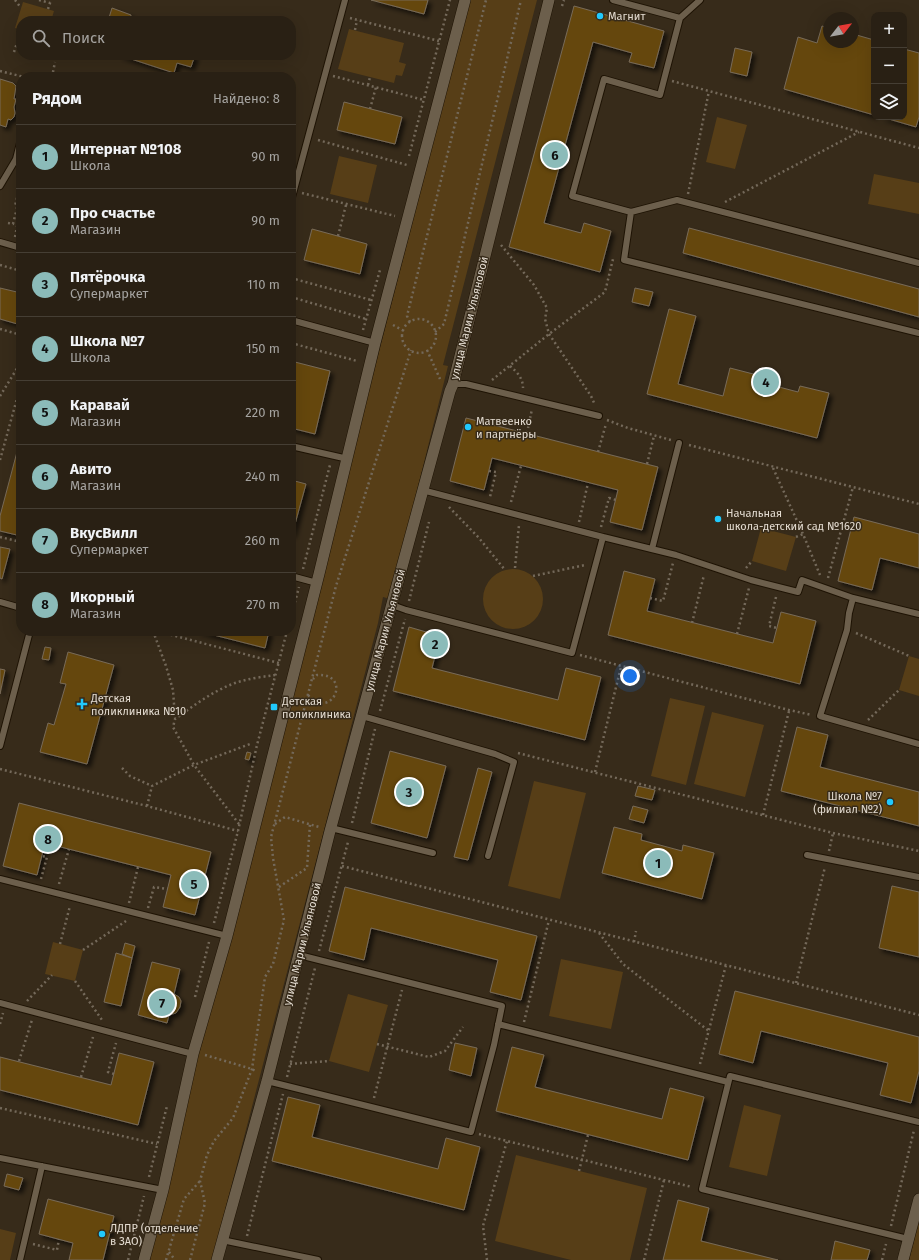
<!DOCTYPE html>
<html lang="ru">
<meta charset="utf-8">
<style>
body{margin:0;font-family:"Fira Sans",sans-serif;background:#352d22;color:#f1f3f6}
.controls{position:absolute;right:12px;top:12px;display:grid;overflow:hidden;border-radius:8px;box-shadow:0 4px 16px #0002}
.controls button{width:36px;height:36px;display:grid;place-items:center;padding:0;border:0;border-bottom:1px solid #453e34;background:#292014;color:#f1f3f6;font:20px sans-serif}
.compass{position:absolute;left:823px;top:12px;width:36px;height:36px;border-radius:50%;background:#292014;box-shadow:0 4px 16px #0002;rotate:59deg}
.you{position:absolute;left:630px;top:676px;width:14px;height:14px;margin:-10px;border:3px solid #fff;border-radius:50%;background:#1a73e8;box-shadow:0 0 0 6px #1a73e833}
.badge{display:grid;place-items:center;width:26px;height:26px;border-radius:50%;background:#8bbbb9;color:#111;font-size:13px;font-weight:700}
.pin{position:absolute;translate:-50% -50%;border:2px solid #fff;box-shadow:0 1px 4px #0006}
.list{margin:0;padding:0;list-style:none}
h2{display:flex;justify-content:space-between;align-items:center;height:52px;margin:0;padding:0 16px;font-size:17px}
h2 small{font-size:13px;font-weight:400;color:#a5a3a0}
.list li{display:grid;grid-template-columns:26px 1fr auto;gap:12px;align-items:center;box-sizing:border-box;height:64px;padding:0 16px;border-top:1px solid #453e34}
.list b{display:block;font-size:15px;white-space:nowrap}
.list p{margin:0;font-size:13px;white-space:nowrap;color:#a5a3a0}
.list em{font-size:13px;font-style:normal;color:#a5a3a0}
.icon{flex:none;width:22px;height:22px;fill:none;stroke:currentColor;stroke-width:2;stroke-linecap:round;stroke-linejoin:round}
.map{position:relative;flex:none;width:919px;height:1260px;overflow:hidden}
.search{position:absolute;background:#292014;box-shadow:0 4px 16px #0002;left:16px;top:16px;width:280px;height:44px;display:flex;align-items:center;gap:10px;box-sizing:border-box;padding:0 14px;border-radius:16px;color:#a5a3a0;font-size:15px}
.panel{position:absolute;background:#292014;box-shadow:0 4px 16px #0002;left:16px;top:72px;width:280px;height:564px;border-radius:16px}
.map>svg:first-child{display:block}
.green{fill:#573e17}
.building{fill:#65460f;stroke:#786b58;filter:url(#shadow)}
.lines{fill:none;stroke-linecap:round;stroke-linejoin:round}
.service-casing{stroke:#1e1304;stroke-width:8}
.minor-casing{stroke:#1e1304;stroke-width:12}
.tertiary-casing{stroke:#1e1304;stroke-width:12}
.path{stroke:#74695a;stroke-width:2.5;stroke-dasharray:2 3;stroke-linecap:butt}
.service{stroke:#6c5f4c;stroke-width:6}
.minor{stroke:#6c5f4c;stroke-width:11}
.tertiary{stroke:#6c5f4c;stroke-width:11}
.poi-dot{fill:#21c9fd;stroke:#372b1a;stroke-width:1.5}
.labels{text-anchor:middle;stroke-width:3;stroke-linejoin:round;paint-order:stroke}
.poi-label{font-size:11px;fill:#e3dbd0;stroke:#372b1a;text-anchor:start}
.street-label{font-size:11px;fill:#e3dbd0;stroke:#372b1a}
</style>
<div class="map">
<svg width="919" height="1260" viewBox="0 0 919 1260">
<defs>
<filter id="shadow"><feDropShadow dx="3.5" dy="3.5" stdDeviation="2" flood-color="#0009"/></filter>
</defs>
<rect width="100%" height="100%" fill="#372b1a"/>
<path class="green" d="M470,0H537L443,365L448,366L390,599L383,597L378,623L212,1260H144Z
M23,2L54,11L51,21H21V30L15,28Z
M349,29L404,43L399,62L406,64L402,76L396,75L394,83L338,69Z
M717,117L747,125L735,169L706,162Z
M339,156L377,165L368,203L330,194Z
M874,174L919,183V214L868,204Z
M761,528L796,537L786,571L752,561Z
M483 599a30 30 0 1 1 60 0a30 30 0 1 1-60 0Z
M909,656L919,659V696L899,690Z
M670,698L705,706L686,785L651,776Z
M712,712L764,725L745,797L694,784Z
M534,781L586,793L560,899L508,886Z
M53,942L83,950L75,981L45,974Z
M561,959L623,972L611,1029L549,1016Z
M348,994L388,1005L369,1072L329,1061Z
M744,1105L781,1115L767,1176L729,1167Z
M516,1155L647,1188L630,1260H571L495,1241Z
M919,1221V1260H909Z
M0,1229L16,1233L10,1260H0Z"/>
<path class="building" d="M371,0H428L424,14Z
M574,6L664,31L654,68L629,62L632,53L593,42L544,223L581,233L584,223L611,231L600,272L509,247Z
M112,8L131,15L130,21H108Z
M822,26L829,28V42H853V34L874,40V115L784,89L798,37L817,43Z
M735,48L752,52L747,76L730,72Z
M904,49L919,53V117L916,127L882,117H904Z
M119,55H195L191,67L177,63L174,73Z
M0,79L13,83L16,86L14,99H16L14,107L15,113L14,117L11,120L8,119L6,127L0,125Z
M344,102L402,117L395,144L337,130Z
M689,228L919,289V317L683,253Z
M312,229L367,244L360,274L304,260Z
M0,288L21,293V325L0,319Z
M635,288L653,292L649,306L632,302Z
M669,309L696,316L678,384L723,396L730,368L757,375L756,381L798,392L800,386L829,393L817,438L647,394Z
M291,361L330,371L315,434L291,428Z
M466,418L658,467L642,530L610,522L618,490L492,458L484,490L450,481Z
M21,437V536L0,531V516Z
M291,480L306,484L292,535H291Z
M854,517L919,534V568L880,558L872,590L838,581Z
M0,547L10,549L2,579L0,578Z
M624,571L655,579L647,611L773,643L781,612L816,621L800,684L608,635Z
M409,627L440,636L432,668L558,700L566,668L601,677L585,740L393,691Z
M198,631H269L265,648Z
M45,647L51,648L49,660L42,659Z
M68,652L114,665L87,764L40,752L48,723L54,725L66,684L60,683Z
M0,669L5,670L0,694Z
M797,727L828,735L820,767L919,792V826L781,791Z
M390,751L446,766L427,838L371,823Z
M247,752L251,753L249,760L245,759Z
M478,768L492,772L468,860L454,857Z
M638,786L655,790L652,800L635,796Z
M19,803L211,852L195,915L163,907L171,875L45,843L37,875L3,866Z
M633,806L648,810L644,823L629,819Z
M614,827L642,834L641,840L682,851L683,845L714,853L702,899L602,873Z
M892,886L919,892V957L879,948Z
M345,887L537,936L521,1000L490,992L498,960L371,928L364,960L329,951Z
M125,943L135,946L132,958L122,954Z
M116,953L132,958L121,1006L104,1002Z
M152,962L180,969L174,994L179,997L181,1001L180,1007L176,1013L169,1015L167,1023L138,1015Z
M735,991L919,1037V1071L911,1103L880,1095L888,1063L761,1031L753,1063L719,1054Z
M455,1043L477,1048L471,1076L449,1070Z
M512,1047L544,1055L535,1087L662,1119L670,1088L704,1097L688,1160L496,1111Z
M119,1053L154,1062L138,1125L0,1090V1057L111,1085Z
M288,1097L320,1105L312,1137L438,1169L446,1138L480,1147L464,1210L272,1161Z
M7,1174L23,1178L19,1190L4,1186Z
M48,1199L114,1216L103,1260H69L73,1243L39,1234Z
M678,1200L709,1208L701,1241L778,1260H663Z
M835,1241L870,1250L867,1260H831Z"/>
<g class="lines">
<g class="service-casing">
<path id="service" d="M613,0L680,18L700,0
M680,18L660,95L604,79L572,196L631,212L624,260L919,333
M0,186L16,159L21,139
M291,201L345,0
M631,212L677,200L919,263
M0,242L21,248
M291,320L375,343
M453,384H466L599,416
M291,446L348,459
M603,537L676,555L751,580L798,592L802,580L853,598
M652,549L679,443
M291,576L317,583
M0,602L21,608
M392,605L406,610L572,653L603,537L422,490
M919,614L853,598L849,613L847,630L820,716L919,744
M362,716L495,754L514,762L488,856
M0,746L30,631
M331,828L433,853
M807,855L919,877
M0,879L227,936
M0,1003L193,1054
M498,1024L728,1082
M267,1081L471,1132L494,1045L502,1006L299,955
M0,1158L163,1190
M908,1239L702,1189L730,1076L919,1122
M222,1240L318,1260
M20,1260L42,1166"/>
</g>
<g class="minor-casing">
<path id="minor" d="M144,1260L163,1190L193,1054L227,936L319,574L375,343L465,0
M217,1260L267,1081L330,831L450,391L453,384L549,0"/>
</g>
<g class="tertiary-casing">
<path id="tertiary" d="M903,1260L919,1199"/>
</g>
<path class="path" d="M15,0L21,8
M39,0L50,3
M562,6L564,0
M48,9L51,0
M350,18L439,41
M355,30L357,20
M14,52L21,31
M0,71L24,77
M333,76L424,100
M52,77L55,62
M672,81L919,148
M368,85L370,77
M370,109L376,87
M318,140L407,165
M409,156L450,0
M302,193L395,216
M688,194L709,91
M725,202L859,132
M8,223L13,224L16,212L20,213
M338,236L346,205
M15,237L20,211L15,206L21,182
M501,245L534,285L547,308L545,319L549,334L591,396L595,405
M0,265L21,271
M291,278L371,300
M291,297L366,319
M402 336a17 17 0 1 1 34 0a17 17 0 1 1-34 0Z
M410,322L407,316L486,0
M393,325L404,331
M0,329L21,335
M363,330L380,270
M435,332L444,324L521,0
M291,343L357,361
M427,350L440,379
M510,366C517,372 523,378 523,388
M492,380L549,334L605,292L613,259
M0,396L21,362
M607,420L628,428L671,440
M527,433L532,409
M689,445L919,504
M598,452L606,424
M0,460L21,384
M647,464L654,436
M773,468L803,534L820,575
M489,471L496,472L490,497
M511,502L521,466
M449,507L479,538L505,570
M579,522L588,483
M601,527L609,498L616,500
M0,537L21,542
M796,537L803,534
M515,568L519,525
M746,568L752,561
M303,569L330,465
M533,576L585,565
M828,578L853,487
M776,597L769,626L777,628
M650,598L663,601L673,563
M409,601L429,522
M291,617L299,587
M692,623L704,575
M153,631L166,666L173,690L175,718
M156,631L279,663
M856,633L909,656
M737,634L749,588
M580,655L789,710L812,715
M308,695C332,722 353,673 317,675L313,679
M380,711L405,619
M868,720L899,690
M518,753L833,833L919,851
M122,768L130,776L152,786
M0,769L147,806L238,831
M595,772L621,667
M147,806L152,786L194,765L250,744
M763,815L789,711
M352,823L375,729
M239,824L194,765L173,727L175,719C192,707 210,693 230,685C244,679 261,677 275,675
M275,824L285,817L319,827
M829,851L833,833
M342,866L919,1015
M41,879L47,857L42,856
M59,884L69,849
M279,887L307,868L310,824
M129,903L138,867
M148,908L154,887L168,889
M214,923L238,831L257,745L287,631
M599,933L623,964L709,1031
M634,942L636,931
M60,944L70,906
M83,950L126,921
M319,951L348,842
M75,981L102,1020
M796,983L825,867
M195,997L209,942
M27,1001L52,975
M524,1022L549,920
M0,1024L3,1013
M377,1044L429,1057L445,1051L463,1027
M205,1055L252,1069L257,1072
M19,1061L32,1020
M290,1064L329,1061
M700,1064L726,965
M114,1074L108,1072L116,1043
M81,1077L93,1037
M287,1077L315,968
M374,1098L402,990
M0,1108L157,1144
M479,1134L692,1187
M579,1171L588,1135
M149,1177L167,1106
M891,1226L914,1130
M247,1236L283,1094
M33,1244L57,1250L59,1239
M169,1252L175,1260
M128,1260L144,1196
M166,1260L184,1199L200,1181
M190,1260L205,1203L200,1181L207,1155L214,1141L233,1118L252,1069L265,977L273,964L284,920L273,858L271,837L336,586L411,350
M487,1260L483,1226L507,1141
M644,1260L664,1180
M882,1260L886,1244"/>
<use href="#service" class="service"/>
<use href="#minor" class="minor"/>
<use href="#tertiary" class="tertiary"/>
</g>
<g class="poi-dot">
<circle cx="600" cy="16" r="4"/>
<circle cx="468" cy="427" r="4"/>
<circle cx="718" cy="519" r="4"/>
<path d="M80 698h4v4h4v4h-4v4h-4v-4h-4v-4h4z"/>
<rect x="270" y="703" width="8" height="8" rx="2"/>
<circle cx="890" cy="802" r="4"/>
<circle cx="102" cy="1234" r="4"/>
</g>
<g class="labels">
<g class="poi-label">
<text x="608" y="20">Магнит</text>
<text x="476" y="425">Матвеенко<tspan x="476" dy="13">и партнёры</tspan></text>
<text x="726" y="517">Начальная<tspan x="726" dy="13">школа-детский сад №1620</tspan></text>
<text x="91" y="702">Детская<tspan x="91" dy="13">поликлиника №10</tspan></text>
<text x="282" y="705">Детская<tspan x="282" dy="13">поликлиника</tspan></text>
<text x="882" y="800" text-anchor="end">Школа №7<tspan x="882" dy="13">(филиал №2)</tspan></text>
<text x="110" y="1232">ЛДПР (отделение<tspan x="110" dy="13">в ЗАО)</tspan></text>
</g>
<g class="street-label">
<text transform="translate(469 318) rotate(-76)" y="4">улица Марии Ульяновой</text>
<text transform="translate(385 630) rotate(-75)" y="4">улица Марии Ульяновой</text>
<text transform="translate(302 944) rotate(-76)" y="4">улица Марии Ульяновой</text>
</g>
</g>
</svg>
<div class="controls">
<button>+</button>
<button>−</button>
<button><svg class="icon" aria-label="layers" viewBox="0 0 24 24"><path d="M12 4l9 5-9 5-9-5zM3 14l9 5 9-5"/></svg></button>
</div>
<svg class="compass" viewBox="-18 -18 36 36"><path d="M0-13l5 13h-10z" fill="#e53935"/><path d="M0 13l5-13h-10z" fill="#a5a3a0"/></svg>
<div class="you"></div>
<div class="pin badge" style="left:658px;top:863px">1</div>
<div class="pin badge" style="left:435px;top:644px">2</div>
<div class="pin badge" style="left:409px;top:792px">3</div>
<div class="pin badge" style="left:766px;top:382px">4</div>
<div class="pin badge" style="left:194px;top:884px">5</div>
<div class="pin badge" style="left:555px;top:155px">6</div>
<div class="pin badge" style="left:162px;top:1003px">7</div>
<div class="pin badge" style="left:48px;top:839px">8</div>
<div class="search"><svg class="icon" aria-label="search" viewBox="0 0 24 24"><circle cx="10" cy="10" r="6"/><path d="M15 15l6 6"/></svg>Поиск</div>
<section class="panel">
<h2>Рядом<small>Найдено: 8</small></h2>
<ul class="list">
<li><span class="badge">1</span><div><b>Интернат №108</b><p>Школа</p></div><em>90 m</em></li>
<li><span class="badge">2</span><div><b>Про счастье</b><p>Магазин</p></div><em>90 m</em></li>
<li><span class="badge">3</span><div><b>Пятёрочка</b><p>Супермаркет</p></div><em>110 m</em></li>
<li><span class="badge">4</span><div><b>Школа №7</b><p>Школа</p></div><em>150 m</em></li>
<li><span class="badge">5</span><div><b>Каравай</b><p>Магазин</p></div><em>220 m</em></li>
<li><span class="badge">6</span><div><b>Авито</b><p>Магазин</p></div><em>240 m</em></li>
<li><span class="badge">7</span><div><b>ВкусВилл</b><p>Супермаркет</p></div><em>260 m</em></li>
<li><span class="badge">8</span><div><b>Икорный</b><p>Магазин</p></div><em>270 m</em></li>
</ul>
</section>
</div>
